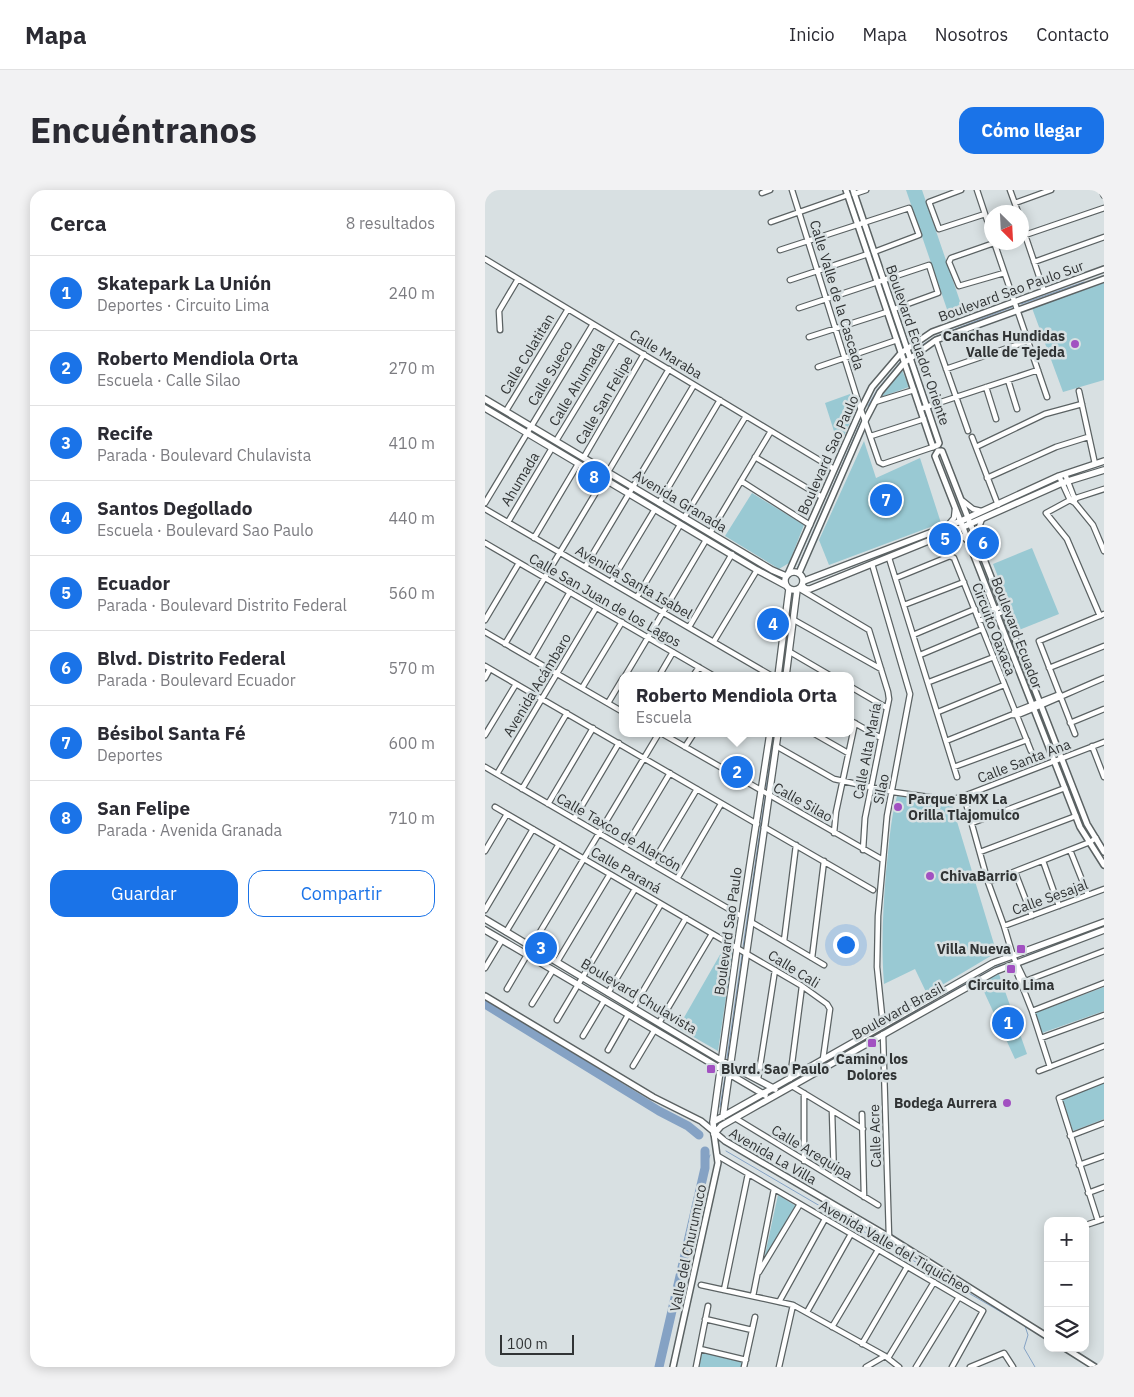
<!DOCTYPE html>
<html lang="es">
<meta charset="utf-8">
<style>
body{margin:0;font-family:"IBM Plex Sans",sans-serif;background:#f2f2f3;color:#2b2b33}
.controls{position:absolute;right:15px;bottom:15px;display:grid;overflow:hidden;border-radius:10px;box-shadow:0 2px 12px #0003}
.controls button{width:45px;height:45px;display:grid;place-items:center;padding:0;border:0;border-bottom:1px solid #e1e1e2;background:#fff;color:#2b2b33;font:25px sans-serif}
.compass{position:absolute;left:499px;top:15px;width:45px;height:45px;border-radius:50%;background:#fff;box-shadow:0 2px 12px #0003;rotate:156deg}
.scale{position:absolute;left:15px;bottom:12px;width:74px;box-sizing:border-box;padding-left:5px;border:2px solid #313435;border-top:0;font-size:14px;line-height:18px;white-space:nowrap;color:#313435;-webkit-text-stroke:4px #d8e0e2;paint-order:stroke}
.you{position:absolute;left:360px;top:754px;width:18px;height:18px;margin:-12px;border:4px solid #fff;border-radius:50%;background:#1a73e8;box-shadow:0 0 0 8px #1a73e833}
.badge{display:grid;place-items:center;width:32px;height:32px;border-radius:50%;background:#1a73e8;color:#fff;font-size:16px;font-weight:700}
.pin{position:absolute;translate:-50% -50%;border:2px solid #fff;box-shadow:0 1px 5px #0006}
.popup{position:absolute;left:134px;top:482px;width:235px;height:65px;box-sizing:border-box;display:grid;place-content:center;border-radius:10px;background:#fff;filter:drop-shadow(0 1px 4px #0005);font-size:16px;white-space:nowrap;color:#7c7c81}
.popup b{font-size:19px;color:#2b2b33}
.popup::after{content:'';position:absolute;left:50%;top:100%;margin-left:-10px;border:10px solid transparent;border-top-color:#fff}
.list{margin:0;padding:0;list-style:none}
h2{display:flex;justify-content:space-between;align-items:center;height:65px;margin:0;padding:0 20px;font-size:21px}
h2 small{font-size:16px;font-weight:400;color:#7c7c81}
.list li{display:grid;grid-template-columns:32px 1fr auto;gap:15px;align-items:center;box-sizing:border-box;height:75px;padding:0 20px;border-top:1px solid #e1e1e2}
.list b{display:block;font-size:19px;white-space:nowrap}
.list p{margin:0;font-size:16px;white-space:nowrap;color:#7c7c81}
.list em{font-size:16px;font-style:normal;color:#7c7c81}
.actions{display:flex;gap:10px;padding:15px 20px}
.actions a{flex:1;padding:11px 0;border:1px solid #1a73e8;border-radius:15px;text-align:center;font-size:18px;color:#1a73e8}
.actions .main{background:#1a73e8;color:#fff}
.icon{flex:none;width:28px;height:28px;fill:none;stroke:currentColor;stroke-width:2;stroke-linecap:round;stroke-linejoin:round}
.map{position:relative;flex:none;width:619px;height:1177px;overflow:hidden;border-radius:15px}
header{display:flex;align-items:center;gap:30px;box-sizing:border-box;height:70px;padding:0 25px;background:#fff;border-bottom:1px solid #e1e1e2}
header strong{font-size:24px}
nav{display:flex;gap:28px;margin-inline-start:auto;font-size:18px}
.intro{display:flex;align-items:center;justify-content:space-between;box-sizing:border-box;height:120px;padding:0 30px}
h1{margin:0;font-size:35px}
.button{padding:12px 22px;border-radius:15px;background:#1a73e8;color:#fff;font-size:18px;font-weight:700}
main{display:flex;gap:30px;padding:0 30px}
aside{flex:1;background:#fff;border-radius:15px;box-shadow:0 2px 12px #0003}
.map>svg:first-child{display:block}
.green{fill:#99c9d3}
.lines{fill:none;stroke-linecap:round;stroke-linejoin:round}
.stream{stroke:#85a2c4;stroke-width:1}
.river{stroke:#85a2c4;stroke-width:9}
.minor-casing{stroke:#5b6263;stroke-width:7}
.tertiary-casing{stroke:#5b6263;stroke-width:8}
.secondary-casing{stroke:#5b6263;stroke-width:8}
.minor{stroke:#fff;stroke-width:4.5}
.tertiary{stroke:#fff;stroke-width:5}
.secondary{stroke:#fff;stroke-width:5.5}
.poi-dot{fill:#a251c1;stroke:#d8e0e2;stroke-width:2}
.labels{text-anchor:middle;stroke-width:5;stroke-linejoin:round;paint-order:stroke}
.street-label{font-size:14px;fill:#313435;stroke:#d8e0e2}
.poi-label{font-size:14px;font-weight:bold;fill:#313435;stroke:#d8e0e2;text-anchor:end}
</style>
<header>
<strong>Mapa</strong>
<nav><a>Inicio</a><a>Mapa</a><a>Nosotros</a><a>Contacto</a></nav>
</header>
<div class="intro"><h1>Encuéntranos</h1><a class="button">Cómo llegar</a></div>
<main>
<aside>
<h2>Cerca<small>8 resultados</small></h2>
<ul class="list">
<li><span class="badge">1</span><div><b>Skatepark La Unión</b><p>Deportes · Circuito Lima</p></div><em>240 m</em></li>
<li><span class="badge">2</span><div><b>Roberto Mendiola Orta</b><p>Escuela · Calle Silao</p></div><em>270 m</em></li>
<li><span class="badge">3</span><div><b>Recife</b><p>Parada · Boulevard Chulavista</p></div><em>410 m</em></li>
<li><span class="badge">4</span><div><b>Santos Degollado</b><p>Escuela · Boulevard Sao Paulo</p></div><em>440 m</em></li>
<li><span class="badge">5</span><div><b>Ecuador</b><p>Parada · Boulevard Distrito Federal</p></div><em>560 m</em></li>
<li><span class="badge">6</span><div><b>Blvd. Distrito Federal</b><p>Parada · Boulevard Ecuador</p></div><em>570 m</em></li>
<li><span class="badge">7</span><div><b>Bésibol Santa Fé</b><p>Deportes</p></div><em>600 m</em></li>
<li><span class="badge">8</span><div><b>San Felipe</b><p>Parada · Avenida Granada</p></div><em>710 m</em></li>
</ul>
<div class="actions"><a class="main">Guardar</a><a>Compartir</a></div>
</aside>
<div class="map">
<svg width="619" height="1177" viewBox="0 0 619 1177">
<rect width="100%" height="100%" fill="#d8e0e2"/>
<path class="green" d="M421,0H437L479,123L465,128Z
M619,93V190L578,202L547,118Z
M417,180L424,197L396,207Z
M365,204L370,221L354,257L340,213Z
M379,251L391,288L435,268L456,333L344,375L334,350Z
M267,303L319,335L304,373L294,379L240,346Z
M547,358L574,424L534,440L508,374Z
M412,606L467,615L512,764L504,767L442,804L430,779L399,794C396,756 398,719 401,682C404,656 405,631 412,606Z
M240,756L248,760L233,861L193,838Z
M514,784L542,864L530,869L495,793Z
M619,797V821L557,843L550,823Z
M619,893V929L588,941L577,908Z
M293,1005L311,1016L279,1069Z
M217,1162L258,1172L256,1177H214Z"/>
<g class="lines">
<path class="stream" d="M536,114L599,92
M428,161L450,147L527,117
M383,216L392,200L416,171
M312,379L375,234
M298,486L303,448
M281,600L289,543
M258,757L280,607
M538,767L619,737
M462,804L515,775
M387,846L449,811
M242,868L257,765
M295,898L376,853
M235,917L240,887
M250,925L279,908
M241,961L540,1136L543,1145L539,1158L550,1177
M220,978L225,965"/>
<path class="river" d="M0,814L174,921L203,936L214,945
M174,1177L220,978V961"/>
<g class="minor-casing">
<path id="minor" d="M307,0L373,211L394,272L398,274L448,257
M476,0L444,12L454,39L500,24
M492,0L507,45
M525,0L533,22
M277,3L285,0
M369,4L381,0
M530,13L566,0
M286,32L363,5
M536,33L559,101
M540,45L619,18
M509,52L562,207
M509,53L466,68L464,72L474,96L519,83
M295,60L424,18L434,45L389,62
M0,69L349,279
M549,72L619,47
M305,90L383,64
M314,118L444,75L453,103L409,119
M15,140L14,121L33,89
M324,147L402,122
M451,150L483,241
M333,177L412,150
M461,179L543,151
M523,190L532,219
M501,197L511,229
M594,201L610,274
M390,212L429,200
M435,219L553,180
M21,221L83,119
M386,246L439,229
M487,247L513,315
M71,251L133,149
M491,257L560,224L597,214
M99,267L159,164
M270,267L337,307
M123,282L184,179
M580,284L590,310
M574,286L585,310L590,313L608,335L619,361
M502,288L571,257L603,247
M256,291L325,335
M478,311L488,319L496,321
M0,313L108,134
M174,313L235,210
M0,319L287,486
M199,328L261,226
M23,332L67,258
M462,336L469,328L470,319
M225,343L286,241
M462,344L477,346L483,351
M49,348L93,274
M492,349L493,340L497,329
M0,353L229,486
M404,368L472,587
M387,374L425,504L402,626L393,726L392,777L398,835
M100,377L209,195
M411,388L465,366L469,368L546,561
M126,392L170,319
M315,399L384,440L403,502L404,509L380,628L378,660
M152,407L195,335
M419,415L479,392
M492,426L518,416
M615,426L582,349L561,323L585,310L619,299
M0,430L34,373
M309,430L396,479
M494,431L520,421
M204,437L247,364
M0,442L138,522
M428,445L490,419
M229,451L272,380
M20,454L119,289
M305,462L346,486
M435,465L497,439
M46,469L85,402
M0,476L272,634
M564,478L619,456
M140,486L221,350
M174,486L188,462
M208,486L214,477
M0,488L5,479
M444,492L509,467
M366,497L402,518
M97,498L137,432
M123,513L138,488
M453,522L519,495
M529,522L575,504
M366,531L396,548
M585,533L619,519
M176,543L398,670
M328,543L363,563
M590,544L554,451L619,424
M0,545L31,494
M461,551L526,525H533C563,513 590,500 619,488
M291,556L349,589L408,602L465,610L479,606L619,552
M607,556L619,587
M200,557L209,543
M0,577L256,726
M469,577L542,550
M12,584L111,418
M37,599L82,523
M479,606L503,692L519,736L528,766L540,791
M63,614L108,538
M10,617L317,796L342,814L345,819L338,869
M89,629L134,553
M487,633L580,598
M279,637L388,700
M349,643L351,622L370,533
M140,658L185,583
M585,660L603,705
M0,661L22,624
M495,662L591,626
M558,671L574,716
M167,674L212,599
M530,682L547,726
M192,689L236,614
M503,692L605,652L611,648
M0,720L48,639
M266,732L339,775
M519,736L619,699
M21,742L74,654
M299,751L311,655
M46,757L174,543
M327,768L339,671
M72,772L125,684
M531,773L530,778L547,821L565,877
M0,778L17,750
M538,792L619,761
M22,799L42,765
M123,803L176,714
M47,814L68,780
M148,818L201,728
M547,821L619,793
M72,830L150,699
M174,833L227,744
M398,844L404,1047
M98,846L119,811
M556,848L619,825
M123,860L143,825
M148,876L169,841
M554,881L619,856
M273,889L290,780
M305,889L317,796
M307,896L378,939
M319,903V971
M347,921L349,988
M377,924L379,1007
M250,928L393,1015
M585,946L619,933
M233,966L498,1121L467,1177
M594,975L619,966
M603,1003L619,997
M613,1031L574,908L619,890
M604,1034L619,1029
M274,1082L315,1014
M216,1095L308,1115L400,1166L414,1177
M239,1100L263,984
M268,1106L289,999
M294,1112L340,1029
M322,1122L366,1044
M220,1129L267,1140
M347,1137L393,1060
M377,1154L422,1077
M215,1159L261,1170
M403,1168L449,1092
M211,1177L223,1116
M259,1177L270,1127
M294,1177L308,1115
M381,1177L400,1166
M431,1177L474,1107
M485,1177L519,1163L528,1177"/>
</g>
<g class="tertiary-casing">
<path id="tertiary" d="M361,0L448,257L453,255L454,253L368,0
M617,0L619,5
M314,383L380,231L395,202L419,173L451,150L619,89
M303,384L376,219L387,197L416,163L447,142L619,79
M619,662L602,634L457,261H453L450,266L595,637L619,675
M0,806L168,907L216,931L240,951L404,1047L563,1147
M580,1158L610,1177
M188,1177L233,973L229,944"/>
</g>
<g class="secondary-casing">
<path id="secondary" d="M0,209L287,380L301,386
M0,218L272,380L300,395
M300 391a9 9 0 1 1 18 0a9 9 0 1 1-18 0Z
M319,391L476,331L574,286L619,271
M317,396L321,399H325L478,337L577,293L619,280
M293,486L304,399
M301,486L312,400
M0,729L237,871L290,899
M0,740L280,905
M238,927L293,543
M228,932L508,773L619,732
M229,944L236,936L250,928L511,781L619,740
M229,944L228,932L252,758L285,543"/>
</g>
<use href="#minor" class="minor"/>
<use href="#tertiary" class="tertiary"/>
<use href="#secondary" class="secondary"/>
</g>
<g class="poi-dot">
<circle cx="590" cy="154" r="5"/>
<circle cx="413" cy="617" r="5"/>
<circle cx="445" cy="686" r="5"/>
<rect x="531" y="754" width="10" height="10" rx="2.5"/>
<rect x="521" y="774" width="10" height="10" rx="2.5"/>
<rect x="382" y="848" width="10" height="10" rx="2.5"/>
<rect x="221" y="874" width="10" height="10" rx="2.5"/>
<circle cx="522" cy="913" r="5"/>
</g>
<g class="labels">
<g class="street-label">
<text transform="translate(526 101) rotate(-20)" y="5">Boulevard Sao Paulo Sur</text>
<text transform="translate(352 105) rotate(73)" y="5">Calle Valle de la Cascada</text>
<text transform="translate(433 155) rotate(71)" y="5">Boulevard Ecuador Oriente</text>
<text transform="translate(42 164) rotate(-59)" y="5">Calle Colatitan</text>
<text transform="translate(181 164) rotate(31)" y="5">Calle Maraba</text>
<text transform="translate(65 183) rotate(-59)" y="5">Calle Sueco</text>
<text transform="translate(92 194) rotate(-59)" y="5">Calle Ahumada</text>
<text transform="translate(119 210) rotate(-60)" y="5">Calle San Felipe</text>
<text transform="translate(343 265) rotate(-66)" y="5">Boulevard Sao Paulo</text>
<text transform="translate(35 289) rotate(-59)" y="5">Ahumada</text>
<text transform="translate(195 311) rotate(31)" y="5">Avenida Granada</text>
<text transform="translate(149 392) rotate(30)" y="5">Avenida Santa Isabel</text>
<text transform="translate(120 410) rotate(30)" y="5">Calle San Juan de los Lagos</text>
<text transform="translate(509 439) rotate(69)" y="5">Circuito Oaxaca</text>
<text transform="translate(532 443) rotate(69)" y="5">Boulevard Ecuador</text>
<text transform="translate(52 495) rotate(-59)" y="5">Avenida Acámbaro</text>
<text transform="translate(382 561) rotate(-79)" y="5">Calle Alta María</text>
<text transform="translate(539 571) rotate(-21)" y="5">Calle Santa Ana</text>
<text transform="translate(396 599) rotate(-78)" y="5">Silao</text>
<text transform="translate(318 612) rotate(29)" y="5">Calle Silao</text>
<text transform="translate(134 642) rotate(30)" y="5">Calle Taxco de Alarcón</text>
<text transform="translate(141 680) rotate(30)" y="5">Calle Paraná</text>
<text transform="translate(565 707) rotate(-20)" y="5">Calle Sesajal</text>
<text transform="translate(243 741) rotate(-82)" y="5">Boulevard Sao Paulo</text>
<text transform="translate(309 779) rotate(32)" y="5">Calle Cali</text>
<text transform="translate(154 806) rotate(31)" y="5">Boulevard Chulavista</text>
<text transform="translate(413 821) rotate(-29)" y="5">Boulevard Brasil</text>
<text transform="translate(390 946) rotate(-92)" y="5">Calle Acre</text>
<text transform="translate(327 962) rotate(31)" y="5">Calle Arequipa</text>
<text transform="translate(288 966) rotate(30)" y="5">Avenida La Villa</text>
<text transform="translate(410 1057) rotate(30)" y="5">Avenida Valle del Tiquicheo</text>
<text transform="translate(203 1058) rotate(-78)" y="5">Valle del Churumuco</text>
</g>
<g class="poi-label">
<text x="580" y="151">Canchas Hundidas<tspan x="580" dy="16">Valle de Tejeda</tspan></text>
<text x="423" y="614" text-anchor="start">Parque BMX La<tspan x="423" dy="16">Orilla Tlajomulco</tspan></text>
<text x="455" y="691" text-anchor="start">ChivaBarrio</text>
<text x="526" y="764">Villa Nueva</text>
<text x="526" y="800" text-anchor="middle">Circuito Lima</text>
<text x="387" y="874" text-anchor="middle">Camino los<tspan x="387" dy="16">Dolores</tspan></text>
<text x="236" y="884" text-anchor="start">Blvrd. Sao Paulo</text>
<text x="512" y="918">Bodega Aurrera</text>
</g>
</g>
</svg>
<div class="controls">
<button>+</button>
<button>−</button>
<button><svg class="icon" aria-label="layers" viewBox="0 0 24 24"><path d="M12 4l9 5-9 5-9-5zM3 14l9 5 9-5"/></svg></button>
</div>
<svg class="compass" viewBox="-18 -18 36 36"><path d="M0-13l5 13h-10z" fill="#e53935"/><path d="M0 13l5-13h-10z" fill="#7c7c81"/></svg>
<div class="scale">100 m</div>
<div class="you"></div>
<div class="pin badge" style="left:523px;top:833px">1</div>
<div class="pin badge" style="left:252px;top:582px">2</div>
<div class="popup"><b>Roberto Mendiola Orta</b>Escuela</div>
<div class="pin badge" style="left:56px;top:758px">3</div>
<div class="pin badge" style="left:288px;top:434px">4</div>
<div class="pin badge" style="left:460px;top:349px">5</div>
<div class="pin badge" style="left:498px;top:353px">6</div>
<div class="pin badge" style="left:401px;top:310px">7</div>
<div class="pin badge" style="left:109px;top:287px">8</div>
</div>
</main>
